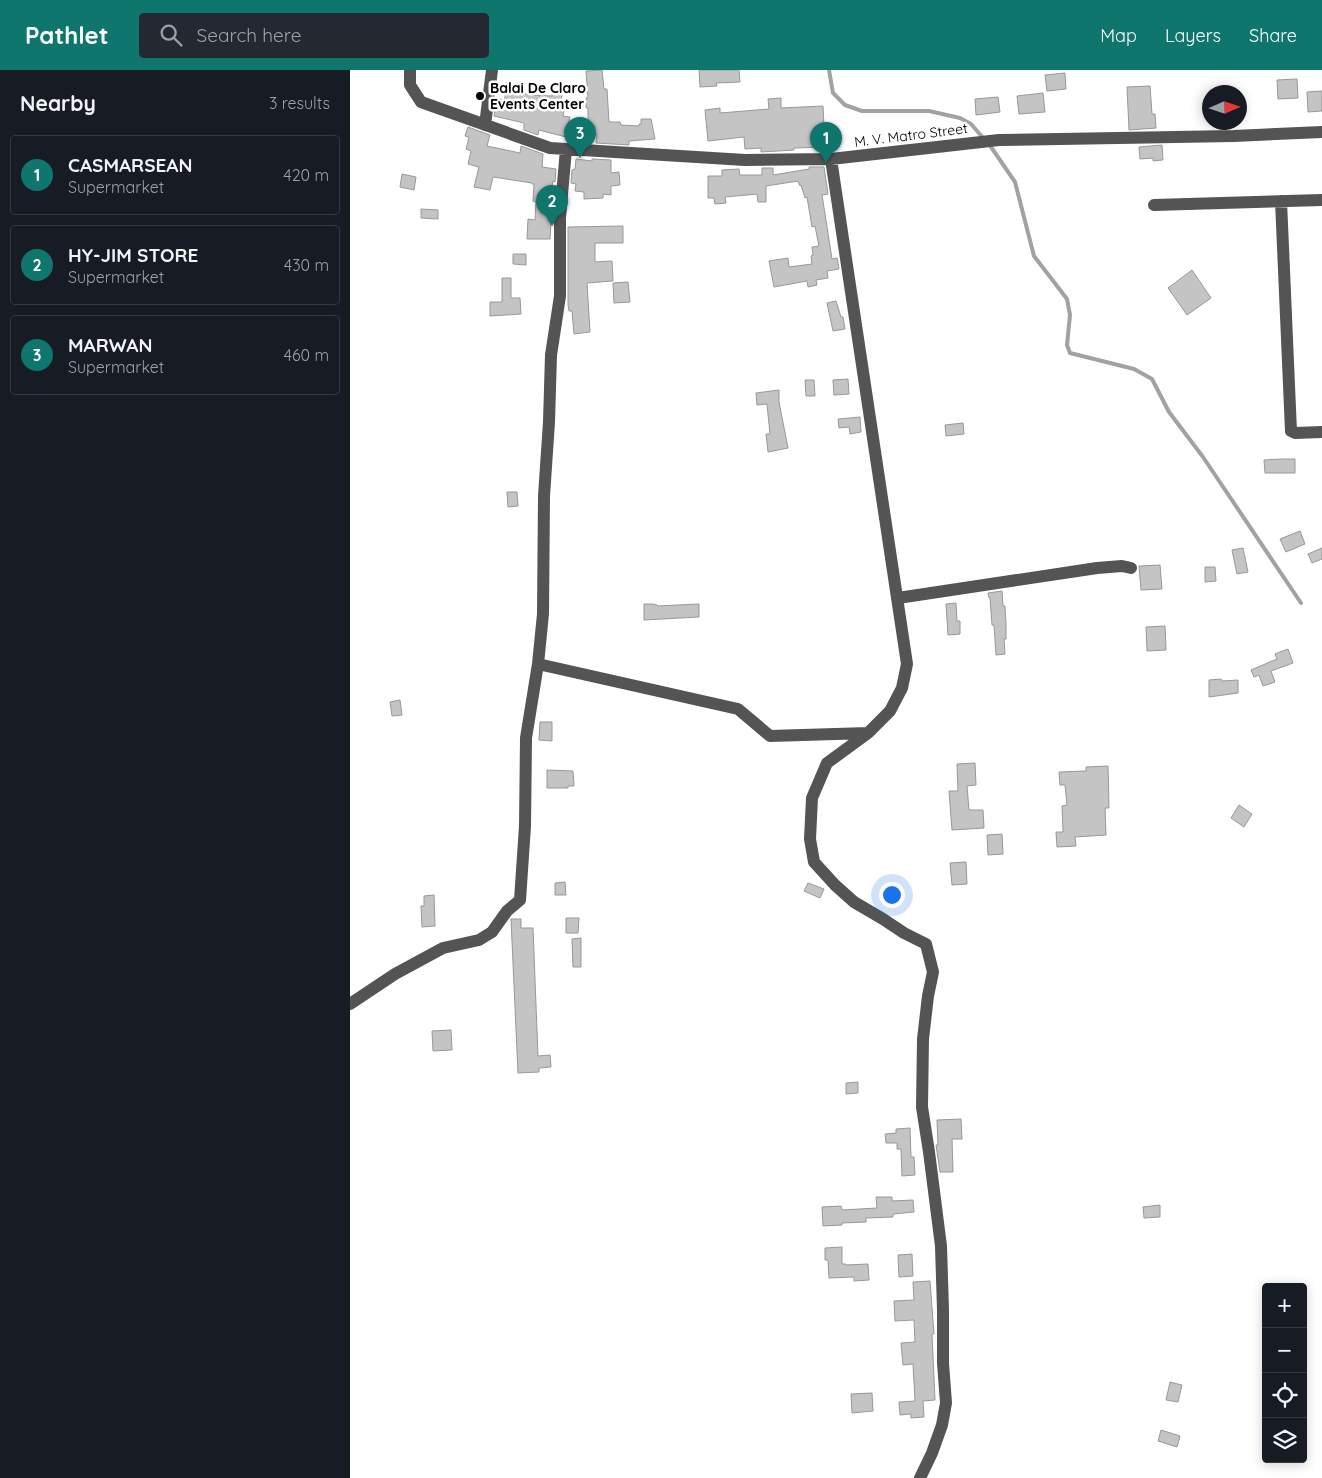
<!DOCTYPE html>
<meta charset="utf-8">
<style>
body{margin:0;font-family:Quicksand,sans-serif;background:#242831;color:#f1f3f6}
.controls{position:absolute;right:15px;bottom:15px;display:grid;overflow:hidden;border-radius:5px;box-shadow:0 2px 12px #0003}
.controls button{width:45px;height:45px;display:grid;place-items:center;padding:0;border:0;border-bottom:1px solid #363941;background:#171b24;color:#f1f3f6;font:25px sans-serif}
.compass{position:absolute;left:852px;top:15px;width:45px;height:45px;border-radius:50%;background:#171b24;box-shadow:0 2px 12px #0003;rotate:87deg}
.you{position:absolute;left:541px;top:824px;width:18px;height:18px;margin:-12px;border:4px solid #fff;border-radius:50%;background:#1a73e8;box-shadow:0 0 0 8px #1a73e833}
.badge{display:grid;place-items:center;width:32px;height:32px;border-radius:50%;background:#0f766e;color:#fff;font-size:16px;font-weight:700}
.pin{position:absolute;translate:-50% -41px;filter:drop-shadow(0 1px 2px #0008)}
.pin::after{content:'';position:absolute;top:26px;width:18px;height:15px;background:inherit;clip-path:polygon(0 0,100% 0,50% 100%)}
.list{margin:0;padding:0;list-style:none}
h2{display:flex;justify-content:space-between;align-items:center;height:65px;margin:0;padding:0 20px;font-size:21px}
h2 small{font-size:16px;font-weight:400;color:#9ea1a6}
.list li{display:grid;grid-template-columns:32px 1fr auto;gap:15px;align-items:center;box-sizing:border-box;height:80px;margin:0 10px 10px;padding:0 10px;border:1px solid #363941;border-radius:5px}
.list b{display:block;font-size:19px;white-space:nowrap}
.list p{margin:0;font-size:16px;white-space:nowrap;color:#9ea1a6}
.list em{font-size:16px;font-style:normal;color:#9ea1a6}
.icon{flex:none;width:28px;height:28px;fill:none;stroke:currentColor;stroke-width:2;stroke-linecap:round;stroke-linejoin:round}
.map{position:relative;flex:none;width:972px;height:1408px;overflow:hidden}
header{display:flex;align-items:center;gap:30px;box-sizing:border-box;height:70px;padding:0 25px;background:#0f766e;color:#fff}
header strong{font-size:24px}
nav{display:flex;gap:28px;margin-inline-start:auto;font-size:18px}
.search{width:350px;height:45px;background:#242831;display:flex;align-items:center;gap:12px;box-sizing:border-box;padding:0 18px;border-radius:5px;color:#9ea1a6;font-size:19px}
main{display:flex}
aside{flex:1;background:#171b24}
.map>svg:first-child{display:block}
.lines{fill:none;stroke-linecap:round;stroke-linejoin:round}
.stream{stroke:#a2a2a2;stroke-width:4}
.building{fill:#c4c4c4;stroke:#989898}
.minor{stroke:#545454;stroke-width:12}
.poi-dot{fill:#000;stroke:#fff;stroke-width:2}
.labels{text-anchor:middle;stroke-width:5;stroke-linejoin:round;paint-order:stroke}
.poi-label{font-size:14px;font-weight:bold;fill:#000;stroke:#fff;text-anchor:start}
.street-label{font-size:14px;fill:#000;stroke:#fff}
</style>
<header>
<strong>Pathlet</strong>
<div class="search"><svg class="icon" aria-label="search" viewBox="0 0 24 24"><circle cx="10" cy="10" r="6"/><path d="M15 15l6 6"/></svg>Search here</div>
<nav><a>Map</a><a>Layers</a><a>Share</a></nav>
</header>
<main>
<aside>
<h2>Nearby<small>3 results</small></h2>
<ul class="list">
<li><span class="badge">1</span><div><b>CASMARSEAN</b><p>Supermarket</p></div><em>420 m</em></li>
<li><span class="badge">2</span><div><b>HY-JIM STORE</b><p>Supermarket</p></div><em>430 m</em></li>
<li><span class="badge">3</span><div><b>MARWAN</b><p>Supermarket</p></div><em>460 m</em></li>
</ul>
</aside>
<div class="map">
<svg width="972" height="1408" viewBox="0 0 972 1408">
<rect width="100%" height="100%" fill="#fff"/>
<g class="lines">
<path class="stream" d="M479,0L483,23L495,35L512,41H579L610,48L621,54L634,69
M639,74L665,112L684,186L717,229L720,245L717,275L720,283L784,299L802,309L819,342L853,387L951,533"/>
</g>
<path class="building" d="M252,0L254,19H257L259,52H270L271,55L289,56V54H291V49H301L305,69L279,71V75L246,73L247,64L244,63L245,56L238,55V38H236V28H238L236,1Z
M349,0H389L390,12L366,13L367,16L350,17Z
M715,3L716,19L697,21L695,5Z
M947,9L948,28L928,29L927,10Z
M800,16L802,44H805L806,58L779,60L777,17Z
M157,20L180,25L202,26V23L212,25L211,31L216,32L213,46L220,47L216,67L189,60L188,65L174,60V53L144,46L147,28L154,30Z
M972,21V41L958,42L957,22Z
M693,23L695,42L669,44L667,26Z
M648,27L650,42L626,45L625,29Z
M431,28V38L473,36L475,77L444,78V80L411,82V78L395,79L394,67L358,71L355,40L370,38V43L419,39L418,29Z
M118,57L140,65L137,76L170,83L171,76L193,84L192,97L206,99L205,112L203,111L202,116L201,133H199L198,151H201L200,169H177L178,149L185,150L186,132L183,131L184,114H182V113L143,107L140,120L124,117L129,97L118,94L121,81L116,79L119,67L115,66Z
M812,75L813,90L803,91V88L790,89L789,77Z
M226,89L242,91V89L261,90V103L269,102L270,115L261,116V125L253,124V128L234,129V122L225,121L226,114L221,113L222,100L225,99Z
M459,97H474L478,124L472,125L482,189L487,188L489,199L477,201L478,208L466,210L467,215L458,217L457,211L424,217L419,191L438,188L439,197L462,194L461,186L463,185L462,177L469,176L465,156L462,157L457,127L455,128L451,115L450,116L448,111L416,116V132H408L407,124L375,127L376,133L365,134L364,128H358V106H372V100L389,99L390,105H412V98H423V105L459,99Z
M52,104L66,107L64,120L50,117Z
M71,139L88,140V149L71,148Z
M273,156V173H245V192L262,191L263,211L237,213L240,262L224,264L222,241H219L218,235V157Z
M163,184H176V195L163,194Z
M842,200L861,228L837,245L818,218Z
M152,208H161V228H170L171,244L140,246V232H152Z
M278,212L280,232L264,233L263,213Z
M486,231L491,247H493L495,259L483,261L477,233Z
M498,309L499,324L484,325L483,310Z
M455,310H464L465,326H456Z
M429,320V332L438,378L418,382L416,364H420L417,334L407,335L406,323Z
M510,347L511,362L500,364L499,357L489,358L488,349Z
M613,353L614,364L596,366L595,355Z
M931,389H945V403H915L914,390Z
M157,422H167L168,436L158,437Z
M950,461L955,474L936,482L930,469Z
M893,478L898,502L887,504L882,480Z
M972,478V489L962,493L958,484Z
M810,495L812,519L791,520L789,496Z
M855,497H865L866,511L855,512Z
M652,521L653,536H655L656,554V569H654L655,584L646,585L644,555H642L640,528H639L638,523Z
M606,533L607,551H610V564L598,565L596,534Z
M294,534H303L307,535V536L349,534V547L294,550Z
M815,556L816,580L797,581L796,557Z
M938,579L943,593L921,601L925,612L913,616L909,605L904,607L901,600L927,589L925,584Z
M871,609L872,611L888,610V623L859,627V610Z
M50,630L52,645L42,646L40,632Z
M190,652H202V671L189,670Z
M625,693L626,715L617,716L619,740H633L634,758L602,760L599,721H608L607,694Z
M758,696L759,738H755L756,765L725,767L726,776L707,777L706,762H713L712,736L717,735L715,715H710L709,702L736,701V697Z
M197,700L223,701L224,716H218V718H197Z
M889,735L902,744L894,757L881,748Z
M652,764L653,784L638,785L637,765Z
M616,792L617,814L602,815L600,793Z
M215,812L216,825H205V813Z
M458,813L474,819L470,828L454,821Z
M84,825L85,856L72,857L71,836H74V826Z
M216,848H229L228,863H216Z
M161,849H171V858H183L188,986L200,985L201,997L189,998V1002L168,1003Z
M231,868V897H223L222,869Z
M101,960L102,980L83,981L82,961Z
M508,1012V1023L496,1024V1013Z
M611,1049L612,1069H602L603,1102H590L586,1075H588L587,1050Z
M560,1058L561,1087H564L565,1105L552,1106L551,1079H547V1073H536L535,1064L546,1063V1059Z
M526,1127H542V1131L563,1130L564,1142L543,1144V1147L516,1148V1152L492,1153V1155L473,1156L472,1137L491,1136L492,1140L527,1138Z
M810,1135V1147L794,1148L793,1137Z
M492,1177V1194H496V1195L518,1194L519,1210L504,1211V1207L479,1208L478,1190H475V1178Z
M562,1184L563,1206L549,1207L548,1185Z
M580,1211L584,1264H582L585,1330L573,1331L574,1347L561,1348V1344L550,1345L549,1332L565,1331L563,1294L553,1295L551,1273L565,1272L564,1250L545,1251L544,1231L564,1230L563,1212Z
M820,1312L832,1315L828,1332L816,1330Z
M522,1323L523,1341L502,1343L501,1324Z
M811,1360L830,1366L827,1377L808,1371Z"/>
<g class="lines">
<path class="minor" d="M60,0V15L71,32L200,78L395,90L481,89L649,70L884,66L972,62
M135,55L142,0
M481,89L557,594L552,618L540,641L518,663L477,693L462,728L460,769L464,792L485,815L504,832L533,849L554,863L576,874L583,902L578,926L573,969L572,1037L579,1082L591,1176L593,1240V1293L596,1333L592,1355L582,1383L570,1408
M931,131L941,361L945,363L972,362
M804,135L972,130
M548,528L747,498L772,496L781,498
M188,594L388,639L420,666L518,663
M0,934L45,904L93,878L129,870L142,862L157,841L170,830L175,756L176,668L188,594L193,544L194,426L199,352L201,285L210,226V148L216,79"/>
</g>
<circle class="poi-dot" cx="130" cy="26" r="5"/>
<g class="labels">
<g class="poi-label">
<text x="140" y="23">Balai De Claro<tspan x="140" dy="16">Events Center</tspan></text>
</g>
<g class="street-label">
<text transform="translate(561 65) rotate(-7)" y="5">M. V. Matro Street</text>
</g>
</g>
</svg>
<div class="controls">
<button>+</button>
<button>−</button>
<button><svg class="icon" aria-label="locate" viewBox="0 0 24 24"><circle cx="12" cy="12" r="6"/><path d="M12 2v4M12 18v4M2 12h4M18 12h4"/></svg></button>
<button><svg class="icon" aria-label="layers" viewBox="0 0 24 24"><path d="M12 4l9 5-9 5-9-5zM3 14l9 5 9-5"/></svg></button>
</div>
<svg class="compass" viewBox="-18 -18 36 36"><path d="M0-13l5 13h-10z" fill="#e53935"/><path d="M0 13l5-13h-10z" fill="#9ea1a6"/></svg>
<div class="you"></div>
<div class="pin badge" style="left:476px;top:93px">1</div>
<div class="pin badge" style="left:202px;top:156px">2</div>
<div class="pin badge" style="left:230px;top:88px">3</div>
</div>
</main>
